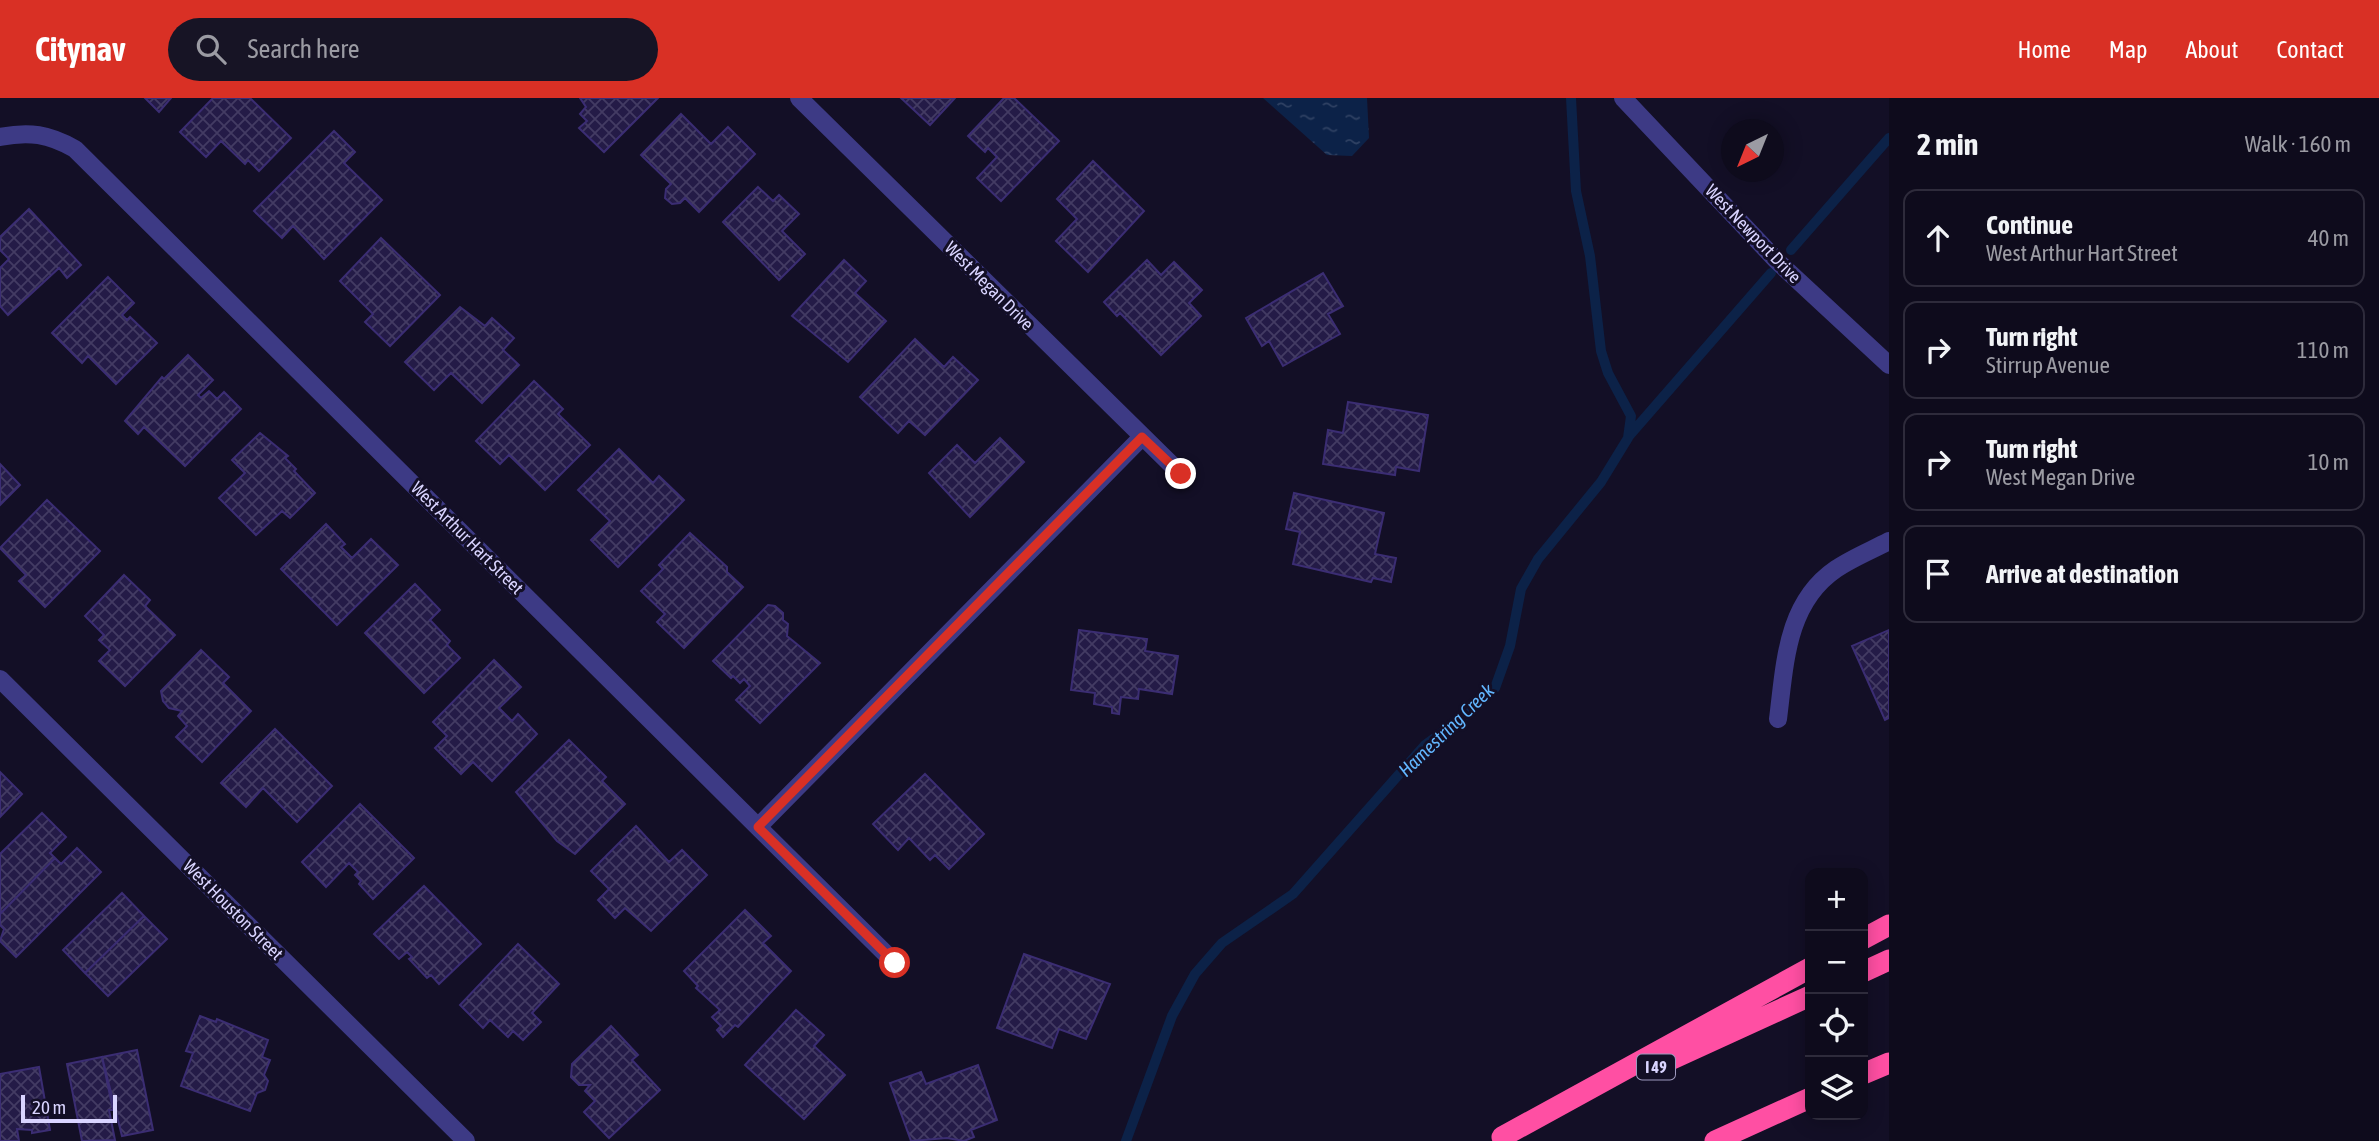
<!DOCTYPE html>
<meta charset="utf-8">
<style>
body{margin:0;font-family:"Asap Condensed",sans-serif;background:#171425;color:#f1f3f6}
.controls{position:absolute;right:21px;bottom:21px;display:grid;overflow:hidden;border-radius:14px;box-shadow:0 4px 18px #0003}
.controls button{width:63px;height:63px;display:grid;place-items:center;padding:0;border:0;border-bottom:2px solid #2e2b3b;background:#0e0b1c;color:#f1f3f6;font:35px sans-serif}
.compass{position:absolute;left:1721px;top:21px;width:63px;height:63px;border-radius:50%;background:#0e0b1c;box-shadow:0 4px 18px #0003;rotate:223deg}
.scale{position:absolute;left:21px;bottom:18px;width:96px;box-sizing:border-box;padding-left:7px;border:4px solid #d9d4ff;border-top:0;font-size:19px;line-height:24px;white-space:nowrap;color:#d9d4ff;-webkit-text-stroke:5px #130f26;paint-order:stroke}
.stop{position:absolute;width:21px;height:21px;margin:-16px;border:5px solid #d93025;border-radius:50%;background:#fff}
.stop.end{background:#d93025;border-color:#fff;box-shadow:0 2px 7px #0008}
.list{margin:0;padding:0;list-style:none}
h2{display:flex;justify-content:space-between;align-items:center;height:91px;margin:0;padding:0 28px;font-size:30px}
h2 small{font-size:23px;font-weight:400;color:#9b9ba3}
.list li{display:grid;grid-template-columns:46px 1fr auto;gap:21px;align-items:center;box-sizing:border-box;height:98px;margin:0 14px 14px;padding:0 14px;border:2px solid #2e2b3b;border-radius:14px}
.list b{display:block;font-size:26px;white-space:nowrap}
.list p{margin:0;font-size:23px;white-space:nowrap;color:#9b9ba3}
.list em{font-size:23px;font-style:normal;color:#9b9ba3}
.icon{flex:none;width:38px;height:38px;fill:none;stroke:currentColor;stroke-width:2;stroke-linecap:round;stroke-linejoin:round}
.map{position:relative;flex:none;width:1889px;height:1043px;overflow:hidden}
header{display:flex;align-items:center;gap:42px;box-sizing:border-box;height:98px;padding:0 35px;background:#d93025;color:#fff}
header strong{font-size:33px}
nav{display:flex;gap:38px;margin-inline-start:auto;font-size:24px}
.search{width:490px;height:63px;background:#171425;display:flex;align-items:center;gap:18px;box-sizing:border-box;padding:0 24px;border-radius:38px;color:#9b9ba3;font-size:26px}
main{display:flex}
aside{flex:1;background:#0e0b1c}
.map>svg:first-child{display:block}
.water{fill:url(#water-ripples)}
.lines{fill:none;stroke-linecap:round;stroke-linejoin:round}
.stream{stroke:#0c2248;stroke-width:10}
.building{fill:url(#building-cross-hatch);stroke:#3b2d73;stroke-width:2}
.minor{stroke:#3d3a85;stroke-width:18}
.highway{stroke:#ff4fa3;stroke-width:21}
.route{stroke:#d93025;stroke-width:9}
.labels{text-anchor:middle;stroke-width:6;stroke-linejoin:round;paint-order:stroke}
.shield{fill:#130f26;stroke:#9e99be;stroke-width:2}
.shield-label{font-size:16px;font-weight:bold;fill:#d9d4ff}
.street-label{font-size:18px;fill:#d9d4ff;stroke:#130f26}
.water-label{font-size:19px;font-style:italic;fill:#62b6ff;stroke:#130f26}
</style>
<header>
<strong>Citynav</strong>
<div class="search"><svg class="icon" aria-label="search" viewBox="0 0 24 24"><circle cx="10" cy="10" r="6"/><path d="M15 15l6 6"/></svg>Search here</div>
<nav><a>Home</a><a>Map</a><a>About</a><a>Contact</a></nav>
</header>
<main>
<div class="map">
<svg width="1889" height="1043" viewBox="0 0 1889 1043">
<defs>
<pattern id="water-ripples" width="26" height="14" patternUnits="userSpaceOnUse" patternTransform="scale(1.75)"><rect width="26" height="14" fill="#0c2248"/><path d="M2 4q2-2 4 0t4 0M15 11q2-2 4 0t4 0" fill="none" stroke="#2f4163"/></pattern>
<pattern id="building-cross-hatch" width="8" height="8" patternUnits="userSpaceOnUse" patternTransform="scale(1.75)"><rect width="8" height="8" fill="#241b47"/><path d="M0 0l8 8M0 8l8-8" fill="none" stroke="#433b63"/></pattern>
</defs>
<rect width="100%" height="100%" fill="#130f26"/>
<path class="water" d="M1263,0H1367L1369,40L1352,58L1327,57Z"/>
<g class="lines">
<path class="stream" d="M1791,152L1889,40
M1629,338L1771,175
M1126,1043L1172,918L1195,876L1222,845L1293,796L1425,647L1469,615L1495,590L1510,548L1521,491L1538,461L1601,384L1628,340L1631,318L1608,275L1601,253L1590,158L1576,93L1571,0"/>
</g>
<path class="building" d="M145,0H171L159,14Z
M213,0H250L291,40L259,73L248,62L245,66L221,43L206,59L180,34Z
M580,0H658L604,54L579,30L587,23L580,16L586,9Z
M901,0H955L930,27Z
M1004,0H1014L1059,43L1001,103L977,80L997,59L988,50L985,54L968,38Z
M681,16L711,46L728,29L755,56L699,114L685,100L680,105L672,106L665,100L666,91L671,86L641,57Z
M334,33L355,54L344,65L382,102L324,161L293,128L282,140L254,113Z
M1093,63L1144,113L1088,174L1056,143L1077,121L1057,101Z
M758,89L773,103L779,97L799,116L782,133L805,156L779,182L723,124Z
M29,111L81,167L67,180L59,170L8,217L0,208V170L9,161L0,152V139Z
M381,140L440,197L390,248L365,224L373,216L340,183Z
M844,162L866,183L855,195L886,223L848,264L792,218Z
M1147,162L1161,177L1174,164L1202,192L1189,205L1201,218L1161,257L1120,215L1117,218L1104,204Z
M1323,175L1343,208L1328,216L1340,236L1283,268L1269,243L1262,248L1246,220Z
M108,179L134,205L122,217L127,222L130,219L157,245L116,286L88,258L82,265L52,235Z
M460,209L485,228L492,220L514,240L503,252L519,267L482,305L451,275L434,292L405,264Z
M915,241L944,269L953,259L978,282L925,337L909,323L898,335L860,299Z
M188,257L213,282L198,297L201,300L209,293L217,301L224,294L241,311L185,368L144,329L138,336L125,323L162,279L164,281Z
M534,283L563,311L558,316L590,347L545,392L509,357L500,366L476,343Z
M1348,304L1428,317L1419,373L1396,369L1395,377L1323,366L1328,332L1343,335Z
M260,335L288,358L285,360L296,371L294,373L315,395L290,420L282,413L256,437L219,400L245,375L232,362Z
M1000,340L1024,364L970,419L929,375L957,347L975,365Z
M619,351L653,385L659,378L684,402L618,469L591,442L610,423L578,392Z
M0,366L20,387L0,407Z
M1294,395L1384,415L1375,456L1396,460L1391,484L1373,480L1371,484L1293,466L1300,434L1286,431Z
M47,402L100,453L45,509L19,483L26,477L0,450Z
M326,426L345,446L341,449L352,460L371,441L398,467L337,527L281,471Z
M690,435L727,469V474L743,489L684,550L657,524L665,516L641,493L663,471L659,467Z
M124,477L150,502L145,508L175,537L125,588L99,563L110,552L99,542L104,537L85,518Z
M415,486L440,512L430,522L450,543L447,547L460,560L424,595L365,535Z
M768,507L775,508L783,515V522L788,526L787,538L820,565L760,625L736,602L750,588L744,581L740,585L733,578L731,580L713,563Z
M1079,532L1147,541L1145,553L1178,558L1172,596L1139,591L1138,601L1121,599L1119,616L1112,615V609L1094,606L1095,595L1071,592Z
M1889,532V620L1885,622L1852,548Z
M201,552L229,579L223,585L251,613L202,664L176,639L187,628L178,618L182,613L169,610L163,603L161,593Z
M494,562L521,589L499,610L512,623L518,616L537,636L492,683L473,664L461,676L435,650L447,638L433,624Z
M275,631L332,688L297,724L263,690L246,709L221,685Z
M569,642L606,679L602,683L625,706L575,756L557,743L516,694Z
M0,674L22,696L0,719Z
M925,676L984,736L949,771L935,757L930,762L909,740L898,752L873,726Z
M360,706L414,760L373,801L359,786L361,783L355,777L358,774L349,765L326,789L302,764Z
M42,715L66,739L50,755L55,760L0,816V756Z
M636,728L669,764L682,752L707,777L651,833L625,810L615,820L598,802L609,791L591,773Z
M77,750L101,774L16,859L0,843L4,831L0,827V816L55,760L61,766Z
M424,788L481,846L439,886L431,877L427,880L409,861L412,859L407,854L399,861L374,836Z
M122,795L144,818L85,875L63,852Z
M745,812L771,838L763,845L791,873L738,929L735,927L723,939L717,932L721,928L712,919L720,912L696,890L698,888L684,873Z
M144,818L167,841L108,898L85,875Z
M518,846L559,886L532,915L541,924L523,942L513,933L508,939L490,922L483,930L460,907Z
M1024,856L1110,886L1086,941L1059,931L1052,950L997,930Z
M796,912L824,937L814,948L845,977L804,1021L745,967Z
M200,918L216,924L217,921L268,942L262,959L270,962L264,977L268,983L265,992L257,995L250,1013L181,988L193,955L186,953Z
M611,928L638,957L632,962L660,992L609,1040L584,1014L595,1003L585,993L590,987H579L571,979L572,966Z
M137,952L153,1032L122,1038L102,959Z
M102,959L113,1012H109L115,1042L82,1043L67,966Z
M978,967L997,1022L971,1032L974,1039L964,1043L947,1040L911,1043L890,985L921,974L926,986Z
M39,969L50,1032L32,1035V1032L17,1031L19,1043H0V976Z"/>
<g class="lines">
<path class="minor" d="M799,0L1181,376
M1623,0L1777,163L1889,267
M0,39C29,33 49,36 75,51L895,865
M0,581L466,1043
M1778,621C1785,566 1786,505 1836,471C1852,460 1872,452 1889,443
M758,729L1142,339"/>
<path class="highway" d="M1863,841L1889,827
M1863,874L1889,862
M1657,968L1810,898
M1863,976L1889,965
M1502,1039L1810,870
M1715,1043L1810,1000"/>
</g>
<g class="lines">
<path class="route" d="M895,865L758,729L1142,339L1181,376"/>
</g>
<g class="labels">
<rect class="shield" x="1637" y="956.5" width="38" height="25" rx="5"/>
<g class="shield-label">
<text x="1656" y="975">I 49</text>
</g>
<g class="street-label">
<text transform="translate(1753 136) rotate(46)" y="6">West Newport Drive</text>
<text transform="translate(989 188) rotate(45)" y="6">West Megan Drive</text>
<text transform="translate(467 440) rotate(45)" y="6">West Arthur Hart Street</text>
<text transform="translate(233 812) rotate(45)" y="6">West Houston Street</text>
</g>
<g class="water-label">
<text transform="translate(1446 632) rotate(-44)" y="7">Hamestring Creek</text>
</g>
</g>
</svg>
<div class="controls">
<button>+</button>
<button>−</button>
<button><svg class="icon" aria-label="locate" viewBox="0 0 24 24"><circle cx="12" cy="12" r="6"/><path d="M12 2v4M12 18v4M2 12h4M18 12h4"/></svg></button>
<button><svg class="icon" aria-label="layers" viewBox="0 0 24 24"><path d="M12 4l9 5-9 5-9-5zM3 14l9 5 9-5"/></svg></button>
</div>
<svg class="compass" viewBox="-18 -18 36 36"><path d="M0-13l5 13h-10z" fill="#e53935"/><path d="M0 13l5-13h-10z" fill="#9b9ba3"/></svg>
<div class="scale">20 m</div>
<div class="stop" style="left:895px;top:865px"></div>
<div class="stop end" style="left:1181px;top:376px"></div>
</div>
<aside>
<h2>2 min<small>Walk · 160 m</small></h2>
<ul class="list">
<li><svg class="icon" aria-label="ahead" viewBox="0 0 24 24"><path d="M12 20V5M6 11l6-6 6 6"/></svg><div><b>Continue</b><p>West Arthur Hart Street</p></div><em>40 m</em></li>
<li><svg class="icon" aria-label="right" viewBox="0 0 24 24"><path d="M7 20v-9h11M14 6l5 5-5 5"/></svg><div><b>Turn right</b><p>Stirrup Avenue</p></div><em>110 m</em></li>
<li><svg class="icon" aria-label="right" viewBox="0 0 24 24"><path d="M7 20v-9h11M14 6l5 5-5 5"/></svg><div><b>Turn right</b><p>West Megan Drive</p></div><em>10 m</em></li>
<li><svg class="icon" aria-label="arrive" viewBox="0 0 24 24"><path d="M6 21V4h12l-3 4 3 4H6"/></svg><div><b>Arrive at destination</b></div></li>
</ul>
</aside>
</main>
